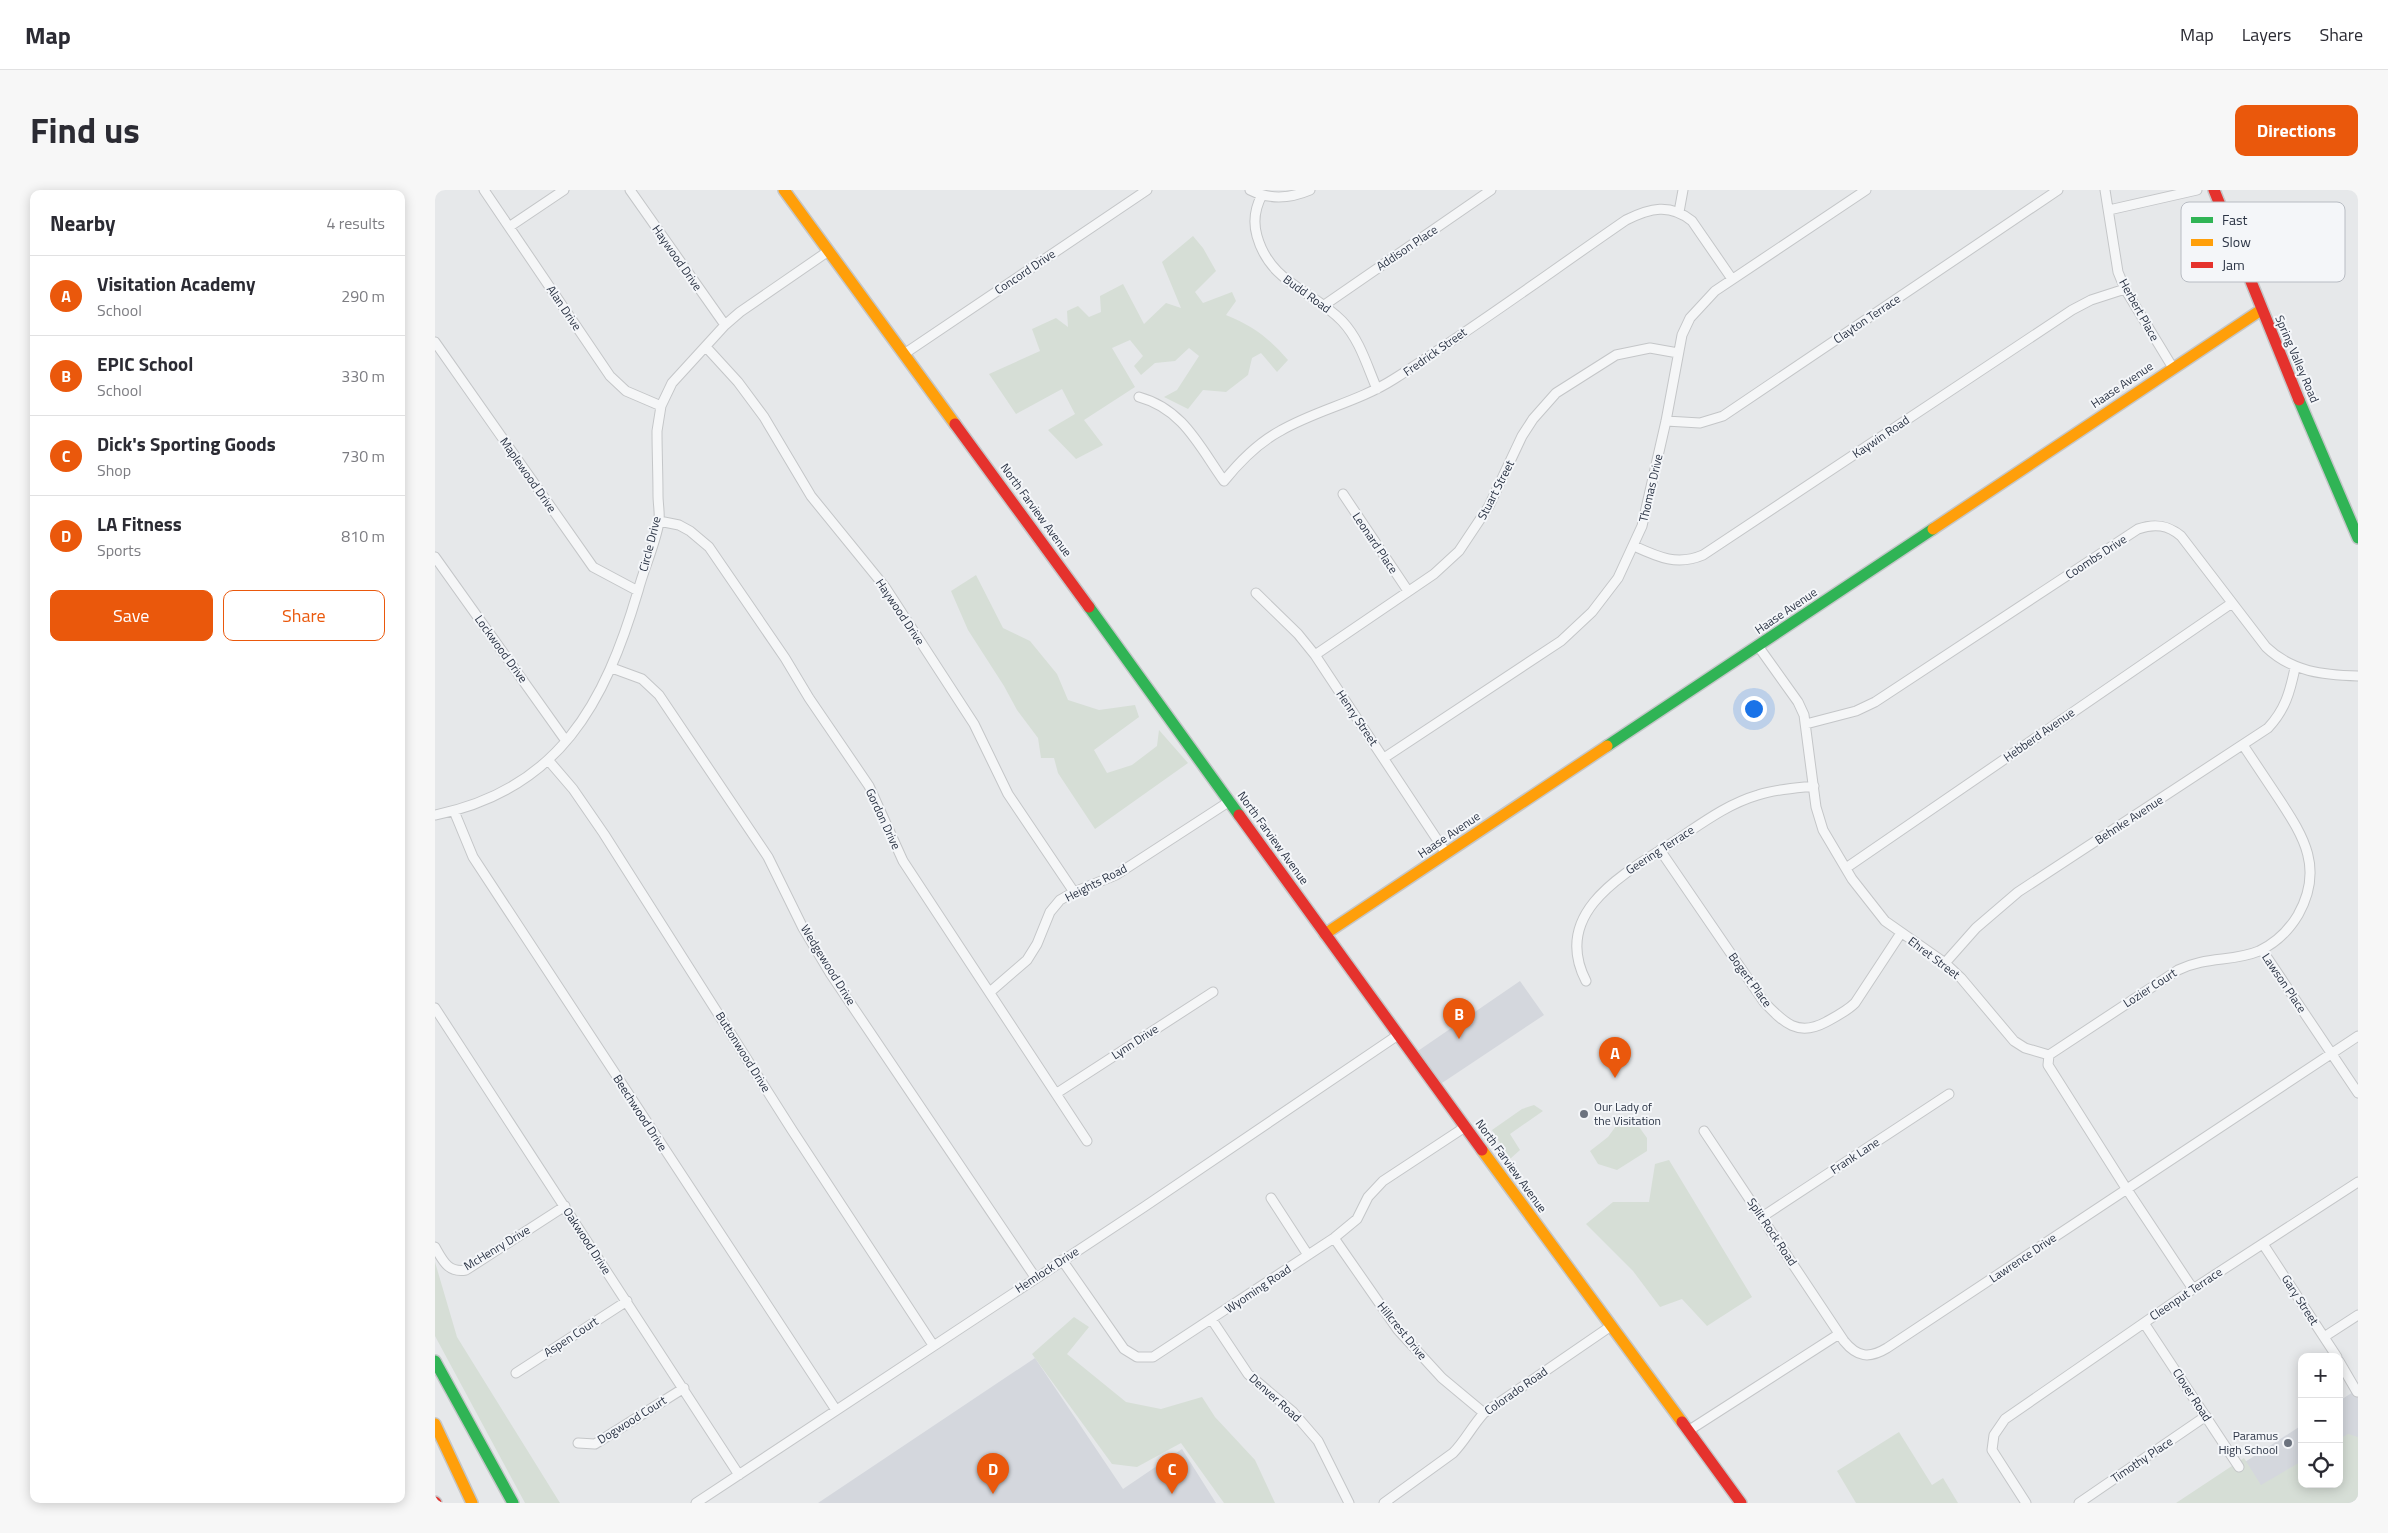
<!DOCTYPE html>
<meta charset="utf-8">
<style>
body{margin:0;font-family:"Titillium Web",sans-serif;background:#f7f7f7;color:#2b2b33}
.controls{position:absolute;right:15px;bottom:15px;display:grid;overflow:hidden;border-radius:10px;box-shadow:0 2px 12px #0003}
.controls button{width:45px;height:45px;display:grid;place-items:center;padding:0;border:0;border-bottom:1px solid #e1e1e2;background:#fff;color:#2b2b33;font:25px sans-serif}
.you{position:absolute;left:1318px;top:518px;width:18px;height:18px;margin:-12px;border:4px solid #fff;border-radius:50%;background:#1a73e8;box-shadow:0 0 0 8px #1a73e833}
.badge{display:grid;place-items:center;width:32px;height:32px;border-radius:50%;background:#ea580c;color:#fff;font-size:16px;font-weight:700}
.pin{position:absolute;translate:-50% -41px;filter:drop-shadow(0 1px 2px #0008)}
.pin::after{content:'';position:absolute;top:26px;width:18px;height:15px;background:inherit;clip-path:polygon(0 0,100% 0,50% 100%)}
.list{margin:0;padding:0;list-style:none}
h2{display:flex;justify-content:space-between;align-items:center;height:65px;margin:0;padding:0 20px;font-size:21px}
h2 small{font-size:16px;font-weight:400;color:#7c7c81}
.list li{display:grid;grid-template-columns:32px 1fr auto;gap:15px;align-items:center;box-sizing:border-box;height:80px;padding:0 20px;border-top:1px solid #e1e1e2}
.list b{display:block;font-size:19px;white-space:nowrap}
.list p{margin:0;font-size:16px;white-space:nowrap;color:#7c7c81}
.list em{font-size:16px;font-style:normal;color:#7c7c81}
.actions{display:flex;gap:10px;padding:15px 20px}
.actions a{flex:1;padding:11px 0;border:1px solid #ea580c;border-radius:10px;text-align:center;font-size:18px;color:#ea580c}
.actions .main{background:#ea580c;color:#fff}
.icon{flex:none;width:28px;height:28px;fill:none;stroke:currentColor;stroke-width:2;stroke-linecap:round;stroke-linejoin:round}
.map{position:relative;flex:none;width:1923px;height:1313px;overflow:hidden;border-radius:10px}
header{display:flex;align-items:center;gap:30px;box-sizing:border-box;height:70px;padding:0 25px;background:#fff;border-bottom:1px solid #e1e1e2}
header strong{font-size:24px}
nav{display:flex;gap:28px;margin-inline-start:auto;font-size:18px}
.intro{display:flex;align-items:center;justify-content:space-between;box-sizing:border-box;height:120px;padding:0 30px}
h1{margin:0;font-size:35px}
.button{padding:12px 22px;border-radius:10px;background:#ea580c;color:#fff;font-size:18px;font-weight:700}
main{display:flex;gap:30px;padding:0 30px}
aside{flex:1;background:#fff;border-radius:10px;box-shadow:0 2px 12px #0003}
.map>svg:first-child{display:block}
.built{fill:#d4d7dd}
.green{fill:#d6ded6}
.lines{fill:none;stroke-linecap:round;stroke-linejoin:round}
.street-casing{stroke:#c4c6c8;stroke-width:11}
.fast-casing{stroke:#c4c6c8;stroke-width:14}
.slow-casing{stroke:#c4c6c8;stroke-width:14}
.jam-casing{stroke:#c4c6c8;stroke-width:14}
.street{stroke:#f5f6f7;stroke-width:9}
.fast{stroke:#30b455;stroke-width:11}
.slow{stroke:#ff9f0a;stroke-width:11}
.jam{stroke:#e5322d;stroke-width:11}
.poi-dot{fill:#6c737f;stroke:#f4f6f9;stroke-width:2}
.labels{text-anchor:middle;stroke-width:4;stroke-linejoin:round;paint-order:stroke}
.street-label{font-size:12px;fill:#2b3445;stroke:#f4f6f9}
.poi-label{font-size:12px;fill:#2b3445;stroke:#f4f6f9;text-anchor:start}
.key{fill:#f4f6f9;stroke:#b8bcc3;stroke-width:1}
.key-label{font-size:14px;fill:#2b3445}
</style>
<header>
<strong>Map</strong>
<nav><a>Map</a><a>Layers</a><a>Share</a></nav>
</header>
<div class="intro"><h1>Find us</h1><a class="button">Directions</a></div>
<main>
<aside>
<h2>Nearby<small>4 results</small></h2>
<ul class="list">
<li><span class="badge">A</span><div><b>Visitation Academy</b><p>School</p></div><em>290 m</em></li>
<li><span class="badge">B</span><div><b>EPIC School</b><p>School</p></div><em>330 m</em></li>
<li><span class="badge">C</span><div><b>Dick's Sporting Goods</b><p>Shop</p></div><em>730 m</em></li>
<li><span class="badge">D</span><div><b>LA Fitness</b><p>Sports</p></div><em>810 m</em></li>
</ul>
<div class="actions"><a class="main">Save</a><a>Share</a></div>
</aside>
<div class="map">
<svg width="1923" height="1313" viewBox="0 0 1923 1313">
<rect width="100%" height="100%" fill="#e6e8ea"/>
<path class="built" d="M1085,791L1109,825L1001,897L977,865Z
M600,1168L688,1299L747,1259L781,1313H383Z
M1923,1199V1313H1747L1867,1235V1294H1904V1211Z"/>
<path class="green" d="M758,46L768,58L781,81L760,102L768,113L797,102L801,111L791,125C818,136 834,148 853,170L842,182L826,163L817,168L813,185L791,202L768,200L753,219L729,207L742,200L764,166L754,158L740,171L720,173L706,185L699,176L708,166L695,150L677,158L700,197L649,230L668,255L641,269L613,240L640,224L627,199L581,224L554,184L605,161L597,139L621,128L633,137L632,121L643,116L654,127L666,122L665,106L688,94L709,134L731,113L746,118L727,72Z
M541,385L568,438L595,451L622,484L633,510L664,520L700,515L704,527L659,560L672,583L697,575L722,556L724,540L753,573L660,639L623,583L619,568H606L603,548L582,520L569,496L533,440L516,401Z
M1099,915L1108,921L1075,944L1085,960L1075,969L1057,940L1087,919Z
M1194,932L1202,934L1212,948V961L1182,980L1163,974L1155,961L1173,947L1181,936Z
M1234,970L1317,1107L1272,1136L1247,1109L1225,1117L1198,1081L1151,1034L1178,1012H1214L1220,974Z
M0,1072L22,1147L125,1313H90L0,1146Z
M639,1127L654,1137L632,1164L691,1212L726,1219L767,1207L780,1227L820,1270L840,1313H789L746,1253L702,1277L677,1274L597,1164Z
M1464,1242L1497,1295L1508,1288L1523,1313H1421L1402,1281Z
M1913,1244L1923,1247V1313H1741L1809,1268L1826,1295L1867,1271V1294H1904V1249Z"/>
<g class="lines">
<g class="street-casing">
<path id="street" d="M49,0L175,186L191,201L226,216
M195,0L290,135
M815,0C835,10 854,9 875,0
M1670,0L1683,82L1690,99L1738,178
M827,5C820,18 818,32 822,46C835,93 877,100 907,131C925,150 932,176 942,199
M1674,20L1762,0
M1244,22L1248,0
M74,37L129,0
M888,116L1056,0
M0,152L158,377L203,401
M271,157L303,192L329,227L376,306L450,397L539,534L573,604L639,702
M469,164L712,0
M704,207C748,219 764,256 789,291C805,271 823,253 845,241C881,220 923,212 959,189C1038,139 1114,83 1191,30C1215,18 1235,13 1257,31L1297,89
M1231,231L1265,233L1288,226L1623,0
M908,304L973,401
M224,331L244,335L255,341L274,357L350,468L374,508L434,596L468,671L652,951
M1199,356C1223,367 1242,376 1268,365L1637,120L1656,110L1690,99
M0,367L131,551
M821,403L863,444L880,465L1011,663
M1323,456L1363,512L1369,525L1381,617L1388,640L1417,689L1450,731L1510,773L1526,788L1579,851L1590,858L1614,865
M880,465L999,384L1024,361L1054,316L1087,246L1098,229L1121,203L1181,165L1215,158L1243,163
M177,478L207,489L224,505L333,667L368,738L395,783L600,1087
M1371,534L1421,521L1440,512L1703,339C1720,333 1733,335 1746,346L1831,457C1857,482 1888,485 1923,486
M949,568L1126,451L1157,422L1183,388L1207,336L1231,231L1247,145L1255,128L1280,101L1431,0
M114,571L138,599L169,644L357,940L498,1155
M19,621L38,667L401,1220
M0,625C124,600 170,513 203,401C209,378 220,355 224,332C225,323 223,314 223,305C223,284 222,262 222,241L226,216L237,193L290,135L305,122L392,62
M1225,660L1329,812C1349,833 1363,847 1391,832C1402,826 1412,821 1420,813L1466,743
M1411,678L1797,413
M1827,760L1923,903
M1510,773L1541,738L1583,702L1833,538C1850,520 1855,502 1860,478
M1151,791C1115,721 1192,682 1240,651C1266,634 1292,614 1323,605C1341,599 1360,598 1379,596
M555,802L592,770L602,754L615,722L625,710L639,702L681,685L795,611
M0,818L304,1285
M1614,865L1743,780C1771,766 1798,772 1824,761C1841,753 1854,740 1863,725C1889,679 1869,647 1844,609C1832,591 1820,573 1808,555
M1614,865L1613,875L1689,995L1758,1099
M622,903L778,802
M1269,941L1409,1151C1422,1167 1434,1169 1452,1158L1923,846
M836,1008L873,1065
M1327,1027L1514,904
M899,1048L963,1140L1007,1188L1049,1223
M1828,1054L1902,1167
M0,1057C8,1071 13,1083 31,1080L130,1016
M627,1070L689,1159L702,1167H718L899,1048L922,1029L933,1007L948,991L1030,937
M777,1130L813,1184L858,1222L883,1251L914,1313
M1709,1133L1804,1277
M1889,1147L1923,1125
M1904,1171L1922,1202
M81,1183L192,1111
M1253,1241L1404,1144
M143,1253L160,1254L249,1198
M261,1313L709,1017L963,845
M949,1313L1018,1263C1030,1251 1037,1236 1049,1223L1176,1136
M1591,1313L1557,1260L1559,1245L1570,1229L1758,1099L1923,992
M1644,1313L1771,1226"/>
</g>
<g class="fast-casing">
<path id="fast" d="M1864,210L1923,348
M654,417L804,625
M1172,556L1498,339
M0,1171L78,1313"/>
</g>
<g class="slow-casing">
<path id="slow" d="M349,0L520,234
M1498,339L1826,120
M890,744L1172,556
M1047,960L1247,1232
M0,1234L37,1313"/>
</g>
<g class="jam-casing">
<path id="jam" d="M1779,0L1864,210
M520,234L654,417
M804,625L1047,960
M1247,1232L1306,1313
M0,1312L1,1313"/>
</g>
<use href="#street" class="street"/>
<use href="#fast" class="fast"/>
<use href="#slow" class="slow"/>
<use href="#jam" class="jam"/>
</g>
<g class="poi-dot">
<circle cx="1149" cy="924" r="5"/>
<circle cx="1853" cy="1253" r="5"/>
</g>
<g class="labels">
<g class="street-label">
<text transform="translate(972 58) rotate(-34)" y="4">Addison Place</text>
<text transform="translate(242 68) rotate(55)" y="4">Haywood Drive</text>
<text transform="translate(590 82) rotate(-34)" y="4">Concord Drive</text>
<text transform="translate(872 104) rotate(36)" y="4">Budd Road</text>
<text transform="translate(129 118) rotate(56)" y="4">Alan Drive</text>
<text transform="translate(1704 120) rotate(61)" y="4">Herbert Place</text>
<text transform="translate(1432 129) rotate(-34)" y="4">Clayton Terrace</text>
<text transform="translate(1000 162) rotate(-35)" y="4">Fredrick Street</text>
<text transform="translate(1862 169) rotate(67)" y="4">Spring Valley Road</text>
<text transform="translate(1687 195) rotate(-34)" y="4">Haase Avenue</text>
<text transform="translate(1446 247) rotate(-34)" y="4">Kaywin Road</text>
<text transform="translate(93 285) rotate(55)" y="4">Maplewood Drive</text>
<text transform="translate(1216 298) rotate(-77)" y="4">Thomas Drive</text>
<text transform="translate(1061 300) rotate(-63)" y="4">Stuart Street</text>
<text transform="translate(601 320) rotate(54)" y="4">North Farview Avenue</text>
<text transform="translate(940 353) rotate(56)" y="4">Leonard Place</text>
<text transform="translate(215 354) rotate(-76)" y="4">Circle Drive</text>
<text transform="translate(1661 367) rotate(-33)" y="4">Coombs Drive</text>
<text transform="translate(1351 421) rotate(-34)" y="4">Haase Avenue</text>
<text transform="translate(465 422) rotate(56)" y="4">Haywood Drive</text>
<text transform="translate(66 459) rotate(54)" y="4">Lockwood Drive</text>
<text transform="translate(922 528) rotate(56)" y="4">Henry Street</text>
<text transform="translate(1604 545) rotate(-35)" y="4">Hebberd Avenue</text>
<text transform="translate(448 629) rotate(65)" y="4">Gordon Drive</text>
<text transform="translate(1694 630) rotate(-33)" y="4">Behnke Avenue</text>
<text transform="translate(1014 645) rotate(-34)" y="4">Haase Avenue</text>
<text transform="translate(838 648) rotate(54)" y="4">North Farview Avenue</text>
<text transform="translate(1225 660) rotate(-33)" y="4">Geering Terrace</text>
<text transform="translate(661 693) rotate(-27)" y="4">Heights Road</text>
<text transform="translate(1499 768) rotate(37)" y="4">Ehret Street</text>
<text transform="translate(393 775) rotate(58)" y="4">Wedgewood Drive</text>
<text transform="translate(1315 790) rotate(54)" y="4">Bogert Place</text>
<text transform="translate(1849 793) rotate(56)" y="4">Lawson Place</text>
<text transform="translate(1715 798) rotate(-33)" y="4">Lozier Court</text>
<text transform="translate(700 852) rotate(-33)" y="4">Lynn Drive</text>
<text transform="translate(308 862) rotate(58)" y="4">Buttonwood Drive</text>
<text transform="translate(205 923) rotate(57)" y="4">Beechwood Drive</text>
<text transform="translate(1420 966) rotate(-33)" y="4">Frank Lane</text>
<text transform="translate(1076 976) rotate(54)" y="4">North Farview Avenue</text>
<text transform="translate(1337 1042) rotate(56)" y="4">Split Rock Road</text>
<text transform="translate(152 1051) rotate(57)" y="4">Oakwood Drive</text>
<text transform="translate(62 1058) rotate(-31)" y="4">McHenry Drive</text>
<text transform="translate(1588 1068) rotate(-34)" y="4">Lawrence Drive</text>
<text transform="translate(612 1080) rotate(-33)" y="4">Hemlock Drive</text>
<text transform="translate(823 1099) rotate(-34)" y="4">Wyoming Road</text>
<text transform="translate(1751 1104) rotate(-34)" y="4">Cleenput Terrace</text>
<text transform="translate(1865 1110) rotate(57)" y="4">Gary Street</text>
<text transform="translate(967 1141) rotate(51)" y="4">Hillcrest Drive</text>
<text transform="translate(136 1147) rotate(-33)" y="4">Aspen Court</text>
<text transform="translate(1081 1201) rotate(-35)" y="4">Colorado Road</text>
<text transform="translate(1757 1205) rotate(57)" y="4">Clover Road</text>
<text transform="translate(840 1208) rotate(42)" y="4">Denver Road</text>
<text transform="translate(197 1230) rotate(-32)" y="4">Dogwood Court</text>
<text transform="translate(1707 1270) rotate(-34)" y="4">Timothy Place</text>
</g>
<g class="poi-label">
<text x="1159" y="921">Our Lady of<tspan x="1159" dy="14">the Visitation</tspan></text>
<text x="1843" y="1250" text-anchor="end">Paramus<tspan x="1843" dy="14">High School</tspan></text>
</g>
</g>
<rect x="1746" y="12" width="164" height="80" rx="8" class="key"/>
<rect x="1756" y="27" width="22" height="6" fill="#30b455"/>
<rect x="1756" y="49" width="22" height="7" fill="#ff9f0a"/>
<rect x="1756" y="72" width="22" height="6" fill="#e5322d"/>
<g class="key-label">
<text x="1787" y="35">Fast</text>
<text x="1787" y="57">Slow</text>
<text x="1787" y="80">Jam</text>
</g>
</svg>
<div class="controls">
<button>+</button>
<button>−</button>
<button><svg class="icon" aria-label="locate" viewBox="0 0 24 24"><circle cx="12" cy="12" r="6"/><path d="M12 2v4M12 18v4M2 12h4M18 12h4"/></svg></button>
</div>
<div class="you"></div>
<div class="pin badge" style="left:1180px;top:888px">A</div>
<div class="pin badge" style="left:1024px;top:849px">B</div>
<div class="pin badge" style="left:737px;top:1304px">C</div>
<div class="pin badge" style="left:558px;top:1304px">D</div>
</div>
</main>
